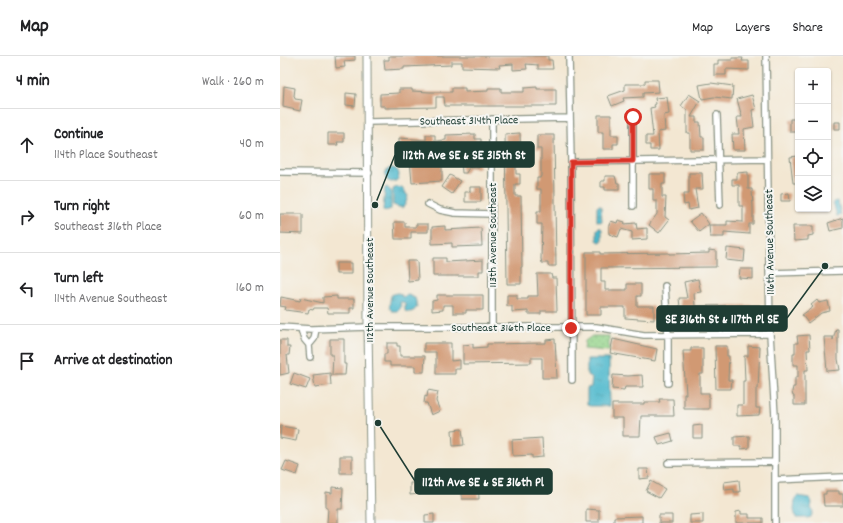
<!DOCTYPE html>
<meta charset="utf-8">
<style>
body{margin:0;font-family:Dekko,sans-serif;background:#f2f2f2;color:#202124}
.controls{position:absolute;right:12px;top:12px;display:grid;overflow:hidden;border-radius:4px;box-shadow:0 1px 3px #0004}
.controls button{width:36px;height:36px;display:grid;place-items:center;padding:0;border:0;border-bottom:1px solid #e0e0e0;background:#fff;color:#202124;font:20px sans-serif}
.stop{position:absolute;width:12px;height:12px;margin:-9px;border:3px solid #d93025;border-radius:50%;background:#fff}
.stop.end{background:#d93025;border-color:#fff;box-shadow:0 1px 4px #0008}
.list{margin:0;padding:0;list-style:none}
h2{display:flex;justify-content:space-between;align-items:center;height:52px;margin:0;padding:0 16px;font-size:17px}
h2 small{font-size:13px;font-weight:400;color:#757577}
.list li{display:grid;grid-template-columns:26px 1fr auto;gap:12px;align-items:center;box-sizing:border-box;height:72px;padding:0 16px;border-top:1px solid #e0e0e0}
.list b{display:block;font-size:15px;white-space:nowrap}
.list p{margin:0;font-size:13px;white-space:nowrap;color:#757577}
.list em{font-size:13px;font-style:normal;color:#757577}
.icon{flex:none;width:22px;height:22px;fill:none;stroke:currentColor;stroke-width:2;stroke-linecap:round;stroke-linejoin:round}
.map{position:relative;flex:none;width:563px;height:467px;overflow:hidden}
header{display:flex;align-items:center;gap:24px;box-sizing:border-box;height:56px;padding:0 20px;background:#fff;border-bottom:1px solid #e0e0e0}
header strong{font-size:19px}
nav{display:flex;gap:22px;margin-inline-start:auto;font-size:14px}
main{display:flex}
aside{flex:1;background:#fff}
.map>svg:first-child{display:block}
.park{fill:url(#park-dots);stroke:#5a885f}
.water{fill:url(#water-ripples);stroke:#387b80}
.building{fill:#d19973}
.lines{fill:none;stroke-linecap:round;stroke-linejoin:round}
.minor-casing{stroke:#899283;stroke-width:8}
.tertiary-casing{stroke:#899283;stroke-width:9}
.minor{stroke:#fff;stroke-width:5.5}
.tertiary{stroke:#fff;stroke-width:7}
.route{stroke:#d93025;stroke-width:5}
.labels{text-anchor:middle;stroke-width:4;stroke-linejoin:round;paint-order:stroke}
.street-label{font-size:12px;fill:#1f3d34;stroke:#f6f6f2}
.leader{fill:none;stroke:#1f3d34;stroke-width:1.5}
.callout-dot{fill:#1f3d34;stroke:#f6f6f2;stroke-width:1.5}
.callout{fill:#1f3d34;stroke:#1f3d34;stroke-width:1.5}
.callout-label{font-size:13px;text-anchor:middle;font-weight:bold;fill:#fff}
</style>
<header>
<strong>Map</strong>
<nav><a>Map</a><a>Layers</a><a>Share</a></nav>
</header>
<main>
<aside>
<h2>4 min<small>Walk · 260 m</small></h2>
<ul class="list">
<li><svg class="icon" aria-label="ahead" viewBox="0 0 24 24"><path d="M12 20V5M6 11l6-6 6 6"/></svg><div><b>Continue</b><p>114th Place Southeast</p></div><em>40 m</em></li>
<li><svg class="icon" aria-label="right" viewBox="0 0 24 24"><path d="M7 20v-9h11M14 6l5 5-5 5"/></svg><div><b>Turn right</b><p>Southeast 316th Place</p></div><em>60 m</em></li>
<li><svg class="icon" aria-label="left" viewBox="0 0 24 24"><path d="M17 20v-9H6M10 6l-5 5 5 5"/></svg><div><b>Turn left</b><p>114th Avenue Southeast</p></div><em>160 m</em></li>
<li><svg class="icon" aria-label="arrive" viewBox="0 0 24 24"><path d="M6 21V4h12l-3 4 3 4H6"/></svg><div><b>Arrive at destination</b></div></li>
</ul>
</aside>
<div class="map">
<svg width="563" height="467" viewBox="0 0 563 467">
<defs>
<pattern id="park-dots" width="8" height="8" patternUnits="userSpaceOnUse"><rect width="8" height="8" fill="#94d48a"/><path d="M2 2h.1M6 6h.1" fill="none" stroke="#78ad72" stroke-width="1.8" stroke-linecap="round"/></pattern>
<pattern id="water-ripples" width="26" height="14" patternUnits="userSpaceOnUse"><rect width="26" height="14" fill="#50b9cd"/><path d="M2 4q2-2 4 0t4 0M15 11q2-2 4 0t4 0" fill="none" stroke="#4298a7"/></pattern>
</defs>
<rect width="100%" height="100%" fill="#f6f6f2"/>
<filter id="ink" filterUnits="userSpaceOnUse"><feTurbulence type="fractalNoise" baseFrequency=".025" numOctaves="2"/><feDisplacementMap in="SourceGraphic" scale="8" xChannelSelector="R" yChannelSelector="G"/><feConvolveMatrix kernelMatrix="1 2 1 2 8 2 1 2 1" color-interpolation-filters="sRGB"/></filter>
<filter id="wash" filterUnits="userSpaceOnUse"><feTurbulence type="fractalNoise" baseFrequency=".012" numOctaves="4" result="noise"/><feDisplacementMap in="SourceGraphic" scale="16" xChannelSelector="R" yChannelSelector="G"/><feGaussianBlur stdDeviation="0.9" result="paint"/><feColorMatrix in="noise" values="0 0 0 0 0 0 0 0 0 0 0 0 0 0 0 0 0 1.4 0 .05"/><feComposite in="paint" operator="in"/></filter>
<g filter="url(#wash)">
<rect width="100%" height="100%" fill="#f3e7d2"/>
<path class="park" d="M312,280H329V295L304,293L305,285Z"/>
<path class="water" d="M105 119a7 7 0 1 1 14 0a7 7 0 1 1-14 0Z
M107,131L111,135V153L105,155L103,154L105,132Z
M117,131L122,132L128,140L125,149L122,152L113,149V133Z
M558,145L561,159L557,160L553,146Z
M319,149L321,150L322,165L320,166L317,165V151Z
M319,171L322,173V185L320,186L317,184V173Z
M118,237L121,238L122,241L128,239L135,242L137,250C135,256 130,257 125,255V248L123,246H120L121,251L118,255H112C108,251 110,250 110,246C111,239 110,238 118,237Z
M307,303H329L330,350H309L307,348V332L311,331L312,322L307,319Z
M517,440L530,442L532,447L531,452L533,455L531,461L527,462H516L514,454L515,442Z"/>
<g id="blocks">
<path class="building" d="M55,0H75V4L64,5L65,11L56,12Z
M109,0H268V4H272L273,13H258V9L246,8L247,13L233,14V8L219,9L220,12L182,11V6H171V9L124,11V13L105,14L104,4H109Z
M452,2H463L462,5H469V14L446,13V19H434V8H438V4H452Z
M365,24H378L379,36L363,37V41L343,42L344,45L332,50L328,40L345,34V28H365Z
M431,27L453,30L452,43L434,41L422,43L419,29Z
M4,30L15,32L14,40L15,41V43L22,44L20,55L3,51Z
M257,31V33H276V50H165L164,41H156V51L105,52V50H100V38L119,37V33H132V35L150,36H172V32H185V36L208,35V32H221V36H244V32Z
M66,37L76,38L75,50L66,49Z
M409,38L420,45L411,61H416V66H420L421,81H424V94H410V77H407V54L401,50Z
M472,39L476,53L472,54L474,71L464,73L465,94H453L452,78H459L457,61H462L457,43Z
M387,41L389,58L384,59L385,75L378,76L379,94H370V89H366V80H373L370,52L375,51L374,49L376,48L375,42Z
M318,59H331V79H338V88H333V93H323V76H318Z
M510,63H518V76H510Z
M554,66H560V73H554Z
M48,77H64V86H57L58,89H48Z
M240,77L241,108H236V118H240V128H235V140H241L242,211H241V228H227L225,78Z
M195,78V83H201V94H198L199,112H190V110L186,117H182L181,104L190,103V93L137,95L136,109L149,108V107L162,106V125L132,127L130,104L124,103L125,90L119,89V82L146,84V79H155V85L166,84V79Z
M257,79H274L276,210H268V207H262L261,203L262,168H257V155H261V133H257V122H260L261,120V93H257Z
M518,100V127H513L510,101Z
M468,116V133H472L473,152V168H469V178L444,176V181H430L429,169H447V165L463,166V150H459V129H452V123H457V117Z
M409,117H422L423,133H415L418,152L409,154L408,148L404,149L403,138H409Z
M369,118H385V128H382V141H386L385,161L389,164L379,177L369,169L377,158V145H373V133H369Z
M170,119L180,125L172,138L162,131Z
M325,120H335L337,127H339V134H325V131H321V125H325Z
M190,131H201V146H185V136H190Z
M509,137L510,145H501V138Z
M421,157L429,168L419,176L410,165Z
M0,158H23V178L0,177Z
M563,162V172L550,175L548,167Z
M338,164L345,166L344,168L356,167L357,173L367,172V183L352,184V176L341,173L338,181L329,178V169L331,165L337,167Z
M114,166H125V171H136V168H148V176H131V183H115Z
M165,170V174L201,172L202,190L172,191V187L152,188V171Z
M513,170H533V179L528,180V184L514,185Z
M447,192L465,194L464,206L446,204Z
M429,194L436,195V211L321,212V226H325V234H347V228H361V240H357V250H374V264L345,262V251H321V259H306V196H320V198L389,197V198L429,197Z
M153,202H166V206L203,204V215H199V220H153Z
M127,205H137L138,224L128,225Z
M56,207H71V218H56Z
M460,213H473V223L459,222Z
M257,218H271L272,222H276L277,255H261V258H248V255L232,256V250H227V239H237V243H248V240H258Z
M418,223L421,236L414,237L415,250L480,249L481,259H476L477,264L457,265V260H446V265H417V267L402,269L399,242H407L404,226Z
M157,239H203V254H186V257H173V249H163V254L152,255V245L157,244Z
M57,240V243H74V252H70V257H48L47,252H34L33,254L29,253L28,257L5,254L6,251L0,250L1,241L20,245L21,242L43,247V241Z
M537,244L539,247L548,245L550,255L541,257L528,267L522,259L533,251L531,249Z
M556,273H558V303L560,314L547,315L544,281H553V284Z
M529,279L530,294H527L528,314H525V349H514V340H513L512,336L513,331H515V321H518V309H513V298H515V287H518L517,280Z
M50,283H64V308H66L65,319H52L53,299H50Z
M275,283L277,322H262V302H251V307L183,308V289L193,288V292L207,291V288L266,287V284Z
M333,283L377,293L375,305L330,297Z
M0,284H7V291H10L9,299H7L9,317L0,319Z
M107,287H117V290H120V300H145L144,316H135V310H110V306H104V298H107Z
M144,287H171V305L180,304V313H175V318H156V296H144Z
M435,290H447V300H449L448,324H452L451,333H436Z
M468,290L480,291L478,333H476V352H480L479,359L457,360V349H463V325H465L464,300H468Z
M411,292H423V318H420V337H429V353H404V338H406L403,295H411Z
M14,317L30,323L26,333L10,328Z
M50,317L51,329L35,331L33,319Z
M333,319L348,320L362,319L363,331H345L344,334L332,333Z
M148,334L158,336L156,345L160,355L151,359L147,347H144L145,340L147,341Z
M379,343H393L394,360H361L360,380H343V362H332V348H364V346H380Z
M422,369V382H413V370Z
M1,370L18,373L16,385L0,382Z
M182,373L184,389L173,390L172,374Z
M391,377L393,385L379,389L376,381Z
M469,380V392L461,393V390H454V381Z
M262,382L263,401L252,402V399L233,400L232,384Z
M60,400H72V417H60Z
M6,405L20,410L17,419L2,414Z
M359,413H368L369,422L359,423Z
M148,418V437L130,439V427H133V423H136V419Z
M184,418V423L198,422L199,443H182V423L170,424V419Z
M459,424L460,436H454V433L445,434L444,426Z
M371,425L385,433L379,442L366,435Z
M52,431L63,432L62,453H58V467H47L48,452H46V436L52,437Z
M546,435H559V438H563V450H544L543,438H546Z
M306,453L319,454V466H306Z
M461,455V458H469V462H483V467H456V456Z
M154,458V467H145V459Z
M423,458V467H410V459Z
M379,459H392V467H379Z
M362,460V467H334V461Z"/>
</g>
</g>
<g filter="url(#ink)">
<use href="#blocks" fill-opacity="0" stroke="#899283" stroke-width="1"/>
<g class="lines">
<g class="minor-casing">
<path id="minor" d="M289,0L291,106L292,324
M486,0L490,278L495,360V467
M437,59L440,149
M212,63V270
M88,66L290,62
M291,106L487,103
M0,116L89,117
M148,148L160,154L175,157L212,158
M353,150V61
M489,217L563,215
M385,230L388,279V327
M0,271L31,273L88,271H316L364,279L490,278
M21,273L24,283L29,289L34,283L36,273
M29,289L30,301
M388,407L495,406
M495,424L563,421"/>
</g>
<g class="tertiary-casing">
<path id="tertiary" d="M87,0L88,271L91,467"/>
</g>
<use href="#minor" class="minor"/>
<use href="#tertiary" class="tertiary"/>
</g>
</g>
<g class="lines" filter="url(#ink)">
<path class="route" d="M291,272V106L353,105V61"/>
</g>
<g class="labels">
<g class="street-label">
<text transform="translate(189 64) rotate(-1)" y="4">Southeast 314th Place</text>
<text transform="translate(212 179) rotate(-90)" y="4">113th Avenue Southeast</text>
<text transform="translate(489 186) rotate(-91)" y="4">116th Avenue Southeast</text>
<text transform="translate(89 234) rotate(-90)" y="4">112th Avenue Southeast</text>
<text x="221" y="275">Southeast 316th Place</text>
</g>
</g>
<path class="leader" d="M95 149L115 99M545 210L507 262M98 367L135 425"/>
<g class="callout-dot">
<circle cx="95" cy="149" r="4"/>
<circle cx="545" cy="210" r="4"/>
<circle cx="98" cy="367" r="4"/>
</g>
<g class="callout">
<rect x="115" y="86" width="139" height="25" rx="4"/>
<rect x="377" y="250" width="130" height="25" rx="4"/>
<rect x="135" y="413" width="137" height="25" rx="4"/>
</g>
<g class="callout-label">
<text x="184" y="103">112th Ave SE &amp; SE 315th St</text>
<text x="442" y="267">SE 316th St &amp; 117th Pl SE</text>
<text x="203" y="430">112th Ave SE &amp; SE 316th Pl</text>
</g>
</svg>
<div class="controls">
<button>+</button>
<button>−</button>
<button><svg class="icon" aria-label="locate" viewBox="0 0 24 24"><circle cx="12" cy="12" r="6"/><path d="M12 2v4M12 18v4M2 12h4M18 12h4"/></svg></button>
<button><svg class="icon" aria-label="layers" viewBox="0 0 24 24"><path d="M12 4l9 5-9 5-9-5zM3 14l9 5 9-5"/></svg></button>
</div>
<div class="stop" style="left:353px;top:61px"></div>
<div class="stop end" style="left:291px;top:272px"></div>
</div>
</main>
